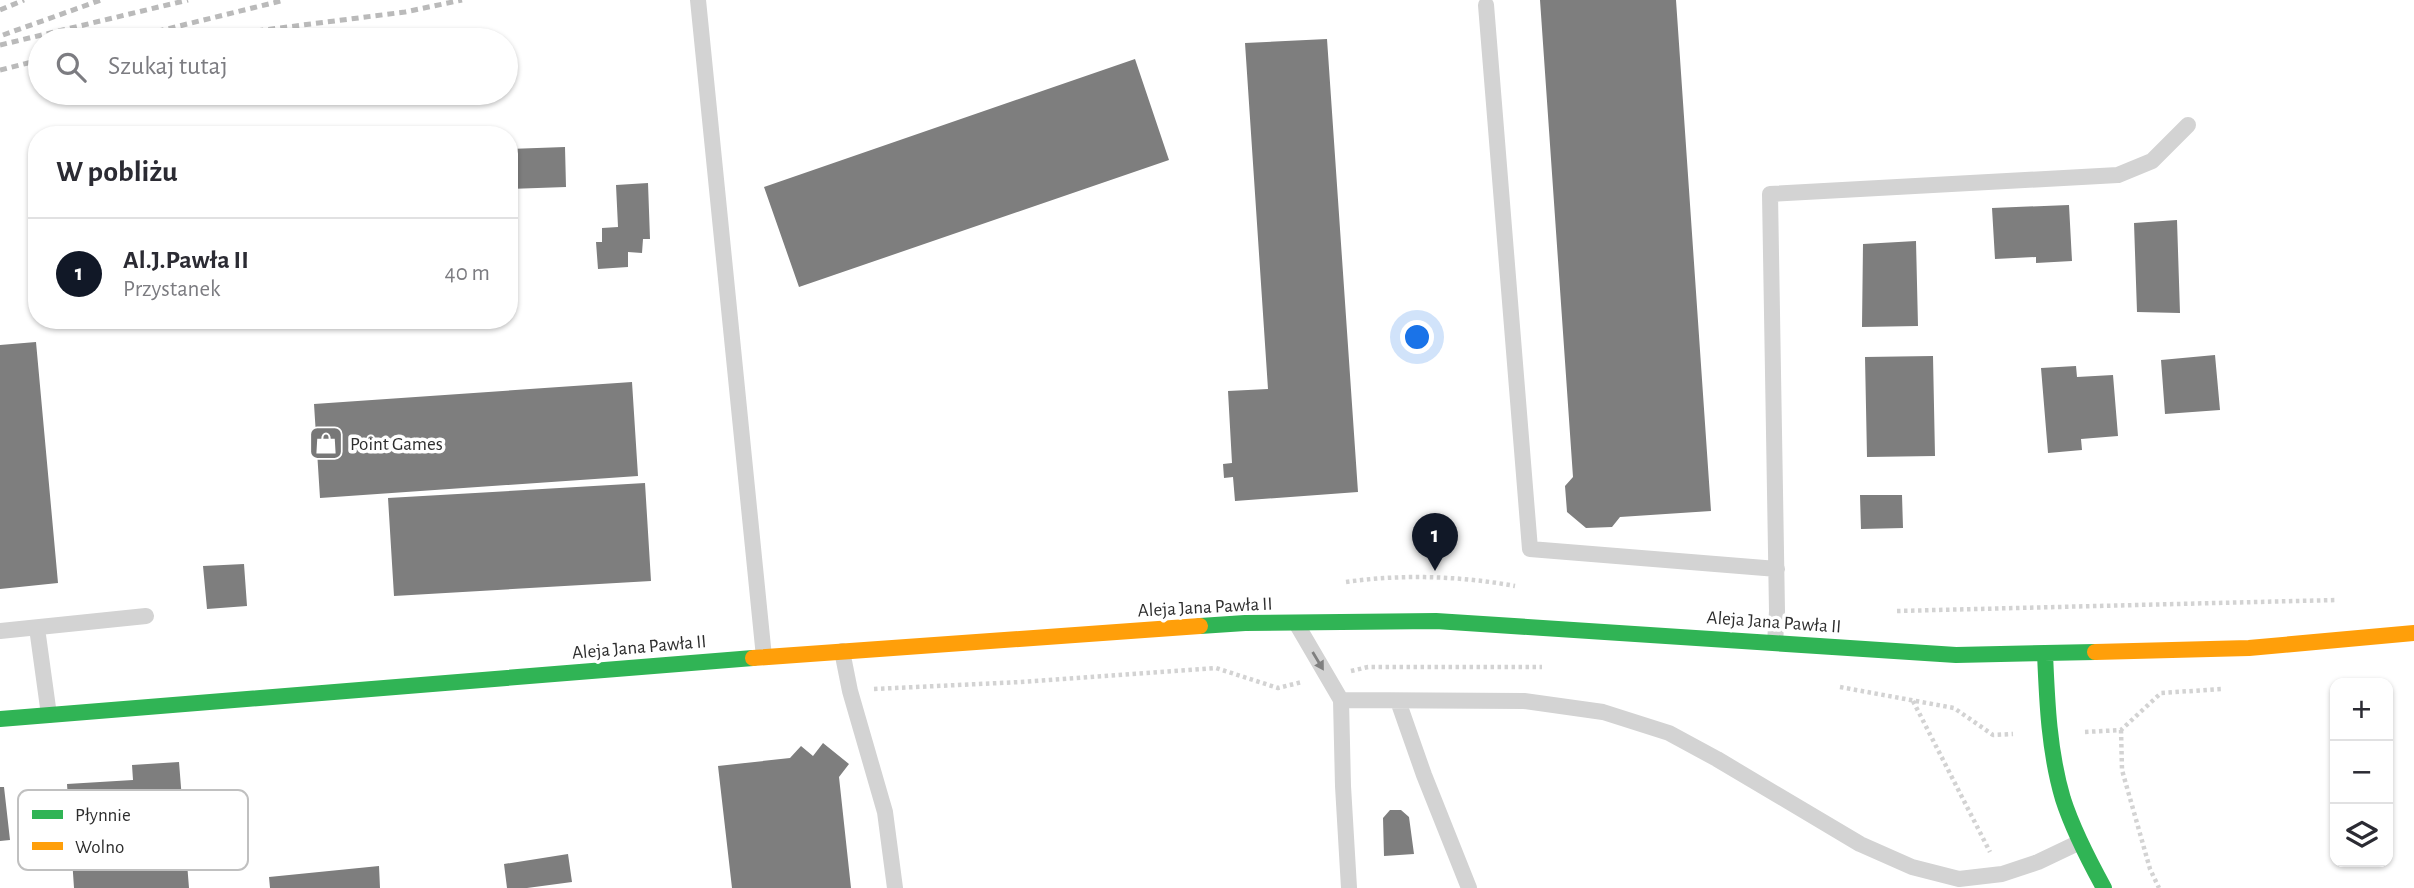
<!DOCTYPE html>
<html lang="pl">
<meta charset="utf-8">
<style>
body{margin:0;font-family:"Alegreya Sans",sans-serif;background:#f7f7f7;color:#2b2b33}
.controls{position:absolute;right:21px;bottom:21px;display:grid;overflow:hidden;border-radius:14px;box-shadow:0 2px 5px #0004}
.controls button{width:63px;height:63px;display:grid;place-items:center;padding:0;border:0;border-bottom:2px solid #e1e1e2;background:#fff;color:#2b2b33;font:35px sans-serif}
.you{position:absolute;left:1418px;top:338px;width:24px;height:24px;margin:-18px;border:5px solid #fff;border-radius:50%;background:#1a73e8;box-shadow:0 0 0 10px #1a73e833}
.badge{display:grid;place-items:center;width:46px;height:46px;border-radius:50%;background:#111827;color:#fff;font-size:23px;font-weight:700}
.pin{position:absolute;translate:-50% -58px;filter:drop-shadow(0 2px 4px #0008)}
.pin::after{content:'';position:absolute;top:37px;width:24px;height:21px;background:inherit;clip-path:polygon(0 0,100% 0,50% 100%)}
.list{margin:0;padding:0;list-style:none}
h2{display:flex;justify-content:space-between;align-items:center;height:91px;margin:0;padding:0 28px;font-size:30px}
h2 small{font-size:23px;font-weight:400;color:#7c7c81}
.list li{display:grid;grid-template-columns:46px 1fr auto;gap:21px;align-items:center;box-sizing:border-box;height:112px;padding:0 28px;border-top:2px solid #e1e1e2}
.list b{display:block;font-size:26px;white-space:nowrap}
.list p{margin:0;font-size:23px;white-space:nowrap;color:#7c7c81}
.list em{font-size:23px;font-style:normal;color:#7c7c81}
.icon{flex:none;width:38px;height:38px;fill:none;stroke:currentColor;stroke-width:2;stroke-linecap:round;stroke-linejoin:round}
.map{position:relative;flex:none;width:2414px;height:888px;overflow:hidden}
.search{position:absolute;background:#fff;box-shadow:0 2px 5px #0004;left:28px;top:28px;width:490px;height:77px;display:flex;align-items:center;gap:18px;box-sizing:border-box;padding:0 24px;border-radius:38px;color:#7c7c81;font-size:26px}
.panel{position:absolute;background:#fff;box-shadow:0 2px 5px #0004;left:28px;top:126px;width:490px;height:203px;border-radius:28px}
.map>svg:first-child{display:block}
.building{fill:#7e7e7e}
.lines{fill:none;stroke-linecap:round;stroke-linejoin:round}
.path{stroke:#d3d3d3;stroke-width:4.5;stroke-dasharray:3.5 3.5;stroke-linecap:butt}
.lane{stroke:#d3d3d3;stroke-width:16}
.fast{stroke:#30b455;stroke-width:16}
.slow{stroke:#ff9f0a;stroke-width:16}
.rail{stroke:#bababa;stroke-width:5;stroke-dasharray:7 5;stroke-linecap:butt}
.oneway{fill:#808080}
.labels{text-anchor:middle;stroke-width:7;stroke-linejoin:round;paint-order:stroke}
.poi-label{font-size:19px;fill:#2e2e2e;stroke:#fff;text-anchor:start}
.street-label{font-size:19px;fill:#2e2e2e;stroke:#fff}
.key{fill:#fff;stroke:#c0c0c0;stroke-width:2}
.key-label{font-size:19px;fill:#2e2e2e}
</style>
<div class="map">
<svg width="2414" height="888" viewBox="0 0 2414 888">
<rect width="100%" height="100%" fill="#fff"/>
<path class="building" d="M1540,0H1676L1711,511L1620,517L1612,527L1586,528L1567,512L1565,486L1573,477Z
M1327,39L1358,492L1235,501L1233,477L1224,478L1223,464L1232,463L1228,391L1268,389L1245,43Z
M1135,59L1169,160L799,287L764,187Z
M565,147L566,187L509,189V149Z
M648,183L650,239H643L642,253L628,252V267L598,269L596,242H602V228L618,227L616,185Z
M2069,205L2072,261L2036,263V257L1995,259L1992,208Z
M2177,220L2180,313L2137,312L2134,223Z
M1916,241L1918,326L1862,327L1863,244Z
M36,342L58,583L0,589V345Z
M2215,355L2220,410L2165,414L2161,360Z
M1933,356L1935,456L1867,457L1865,357Z
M2076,366L2077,377L2113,375L2118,436L2081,439L2082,450L2048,453L2041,368Z
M632,382L638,476L320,498L314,404Z
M645,483L651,581L394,596L388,498Z
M1860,495H1902L1903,528L1861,529Z
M244,564L247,606L207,609L203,566Z
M823,743L849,764L839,777L851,888H732L718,766L790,758L801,746L813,756Z
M179,762L189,888H74L67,784L133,780L132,765Z
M0,787H4L10,840L0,841Z
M1390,810H1401L1409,817L1414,854L1384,856L1383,818Z
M568,854L572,882L527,888H507L504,864Z
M379,866L380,888H270L269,877Z"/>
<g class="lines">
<path class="path" d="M1346,582C1401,574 1461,576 1515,586
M1897,611L2336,600
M1351,671L1368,667H1542
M1840,687L1954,708L1993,735L2013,734
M874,689L1020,682L1216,668L1278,688L1302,682
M1913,701L1990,852
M2121,730L2122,770L2150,869L2159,888
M2085,732L2121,730L2161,693L2222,689"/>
<path class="lane" d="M698,0L764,657
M1486,5L1530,549L1777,569
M1296,623L1341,700L1343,786L1349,888
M37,628L49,715
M0,631L146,616
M1775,643L1777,611L1770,194L2118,175L2152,161L2188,125
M842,651L850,691L885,812L895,888
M1341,700L1524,701L1603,712L1669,733L1717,759L1860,844L1912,867L1959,879L2002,874L2038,862L2080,842
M1398,701L1424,775L1469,888"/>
<path class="fast" d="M1200,626L1245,623L1436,621L1956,655L2095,652
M2045,653C2047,702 2049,752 2063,799C2073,830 2088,859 2104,888
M0,719L753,658"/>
<path class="slow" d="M2095,652L2249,648L2414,633
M753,658L1200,626"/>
<path class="rail" d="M0,10L24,0
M3,35L101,0
M122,40L285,0
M185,40L405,12L462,0
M0,45L188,0
M0,70L40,60"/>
</g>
<defs><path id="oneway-solid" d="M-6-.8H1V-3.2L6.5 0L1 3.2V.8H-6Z" transform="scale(1.75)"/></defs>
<use class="oneway" href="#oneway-solid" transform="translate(1318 661) rotate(59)"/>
<defs>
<g id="shop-square" transform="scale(1.75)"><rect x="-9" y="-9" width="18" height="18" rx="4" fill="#777" stroke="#fff"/><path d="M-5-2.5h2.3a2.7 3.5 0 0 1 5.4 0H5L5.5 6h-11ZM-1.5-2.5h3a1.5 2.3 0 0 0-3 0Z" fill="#fff"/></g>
</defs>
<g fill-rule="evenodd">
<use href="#shop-square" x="326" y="443"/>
</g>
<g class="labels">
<g class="poi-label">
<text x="350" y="450">Point Games</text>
</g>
<g class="street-label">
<text transform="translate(1205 606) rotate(-3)" y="7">Aleja Jana Pawła II</text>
<text transform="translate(1774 621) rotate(4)" y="7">Aleja Jana Pawła II</text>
<text transform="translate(639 646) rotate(-5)" y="7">Aleja Jana Pawła II</text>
</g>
</g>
<rect x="18" y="790" width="230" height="80" rx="10" class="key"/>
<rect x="32" y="810" width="31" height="9" fill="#30b455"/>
<rect x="32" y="842" width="31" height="8" fill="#ff9f0a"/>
<g class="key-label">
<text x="75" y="821">Płynnie</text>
<text x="75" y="853">Wolno</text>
</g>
</svg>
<div class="controls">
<button>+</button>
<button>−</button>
<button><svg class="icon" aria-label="layers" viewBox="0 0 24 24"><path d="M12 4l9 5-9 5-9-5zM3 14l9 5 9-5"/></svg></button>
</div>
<div class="you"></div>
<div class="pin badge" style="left:1435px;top:571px">1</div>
<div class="search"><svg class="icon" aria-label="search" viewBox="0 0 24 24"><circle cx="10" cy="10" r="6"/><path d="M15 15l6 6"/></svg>Szukaj tutaj</div>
<section class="panel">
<h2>W pobliżu<small></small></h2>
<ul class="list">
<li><span class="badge">1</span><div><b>Al.J.Pawła II</b><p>Przystanek</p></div><em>40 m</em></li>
</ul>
</section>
</div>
